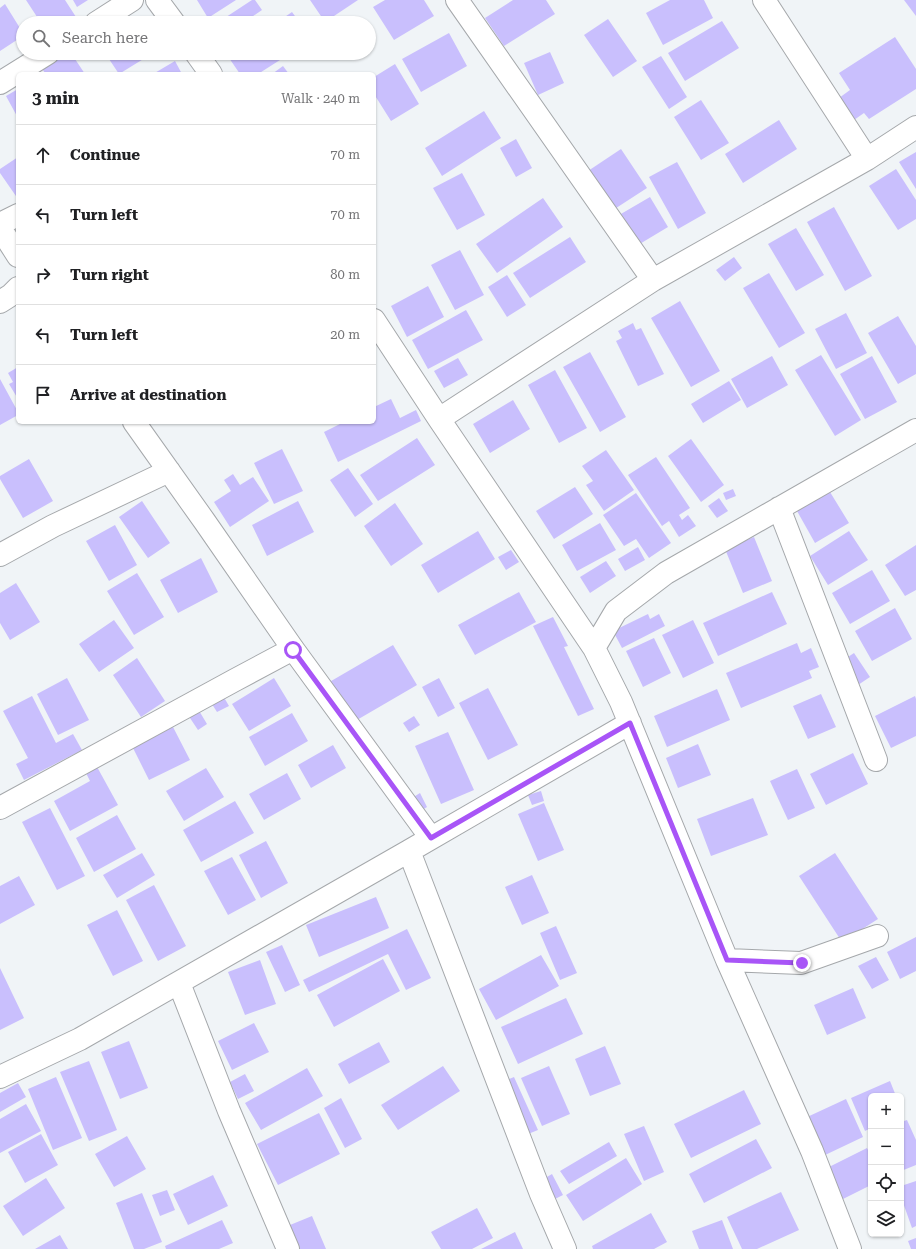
<!DOCTYPE html>
<meta charset="utf-8">
<style>
body{margin:0;font-family:"Roboto Serif",serif;background:#f2f2f2;color:#202124}
.controls{position:absolute;right:12px;bottom:12px;display:grid;overflow:hidden;border-radius:6px;box-shadow:0 1px 3px #0004}
.controls button{width:36px;height:36px;display:grid;place-items:center;padding:0;border:0;border-bottom:1px solid #e0e0e0;background:#fff;color:#202124;font:20px sans-serif}
.stop{position:absolute;width:12px;height:12px;margin:-9px;border:3px solid #a855f7;border-radius:50%;background:#fff}
.stop.end{background:#a855f7;border-color:#fff;box-shadow:0 1px 4px #0008}
.list{margin:0;padding:0;list-style:none}
h2{display:flex;justify-content:space-between;align-items:center;height:52px;margin:0;padding:0 16px;font-size:17px}
h2 small{font-size:13px;font-weight:400;color:#757577}
.list li{display:grid;grid-template-columns:26px 1fr auto;gap:12px;align-items:center;box-sizing:border-box;height:60px;padding:0 16px;border-top:1px solid #e0e0e0}
.list b{display:block;font-size:15px;white-space:nowrap}
.list em{font-size:13px;font-style:normal;color:#757577}
.icon{flex:none;width:22px;height:22px;fill:none;stroke:currentColor;stroke-width:2;stroke-linecap:round;stroke-linejoin:round}
.map{position:relative;flex:none;width:916px;height:1249px;overflow:hidden}
.search{position:absolute;background:#fff;box-shadow:0 1px 3px #0004;left:16px;top:16px;width:360px;height:44px;display:flex;align-items:center;gap:10px;box-sizing:border-box;padding:0 14px;border-radius:22px;color:#757577;font-size:15px}
.panel{position:absolute;background:#fff;box-shadow:0 1px 3px #0004;left:16px;top:72px;width:360px;height:352px;border-radius:6px}
.map>svg:first-child{display:block}
.building{fill:#c9bffd}
.lines{fill:none;stroke-linecap:round;stroke-linejoin:round}
.minor-casing{stroke:#a5a8ab;stroke-width:24}
.minor{stroke:#fff;stroke-width:22}
.route{stroke:#a855f7;stroke-width:5}
</style>
<div class="map">
<svg width="916" height="1249" viewBox="0 0 916 1249">
<rect width="100%" height="100%" fill="#f0f4f7"/>
<path class="building" d="M26,0H65L76,17L66,23H41Z
M73,0H88L77,7Z
M197,0H236L208,18Z
M252,0H255L262,10L243,23H217Z
M310,0H358L325,22Z
M385,0H424L434,16L394,40L373,7Z
M513,0H546L555,14L504,46L485,18Z
M670,0H704L713,18L663,45L646,13Z
M904,0H916V16Z
M5,4L23,33V36L0,51V8Z
M292,12L300,23H276Z
M608,19L637,61L613,77L584,35Z
M722,21L739,48L685,81L668,53Z
M449,33L467,66L421,92L402,59Z
M895,37L916,69V89L869,119L864,113L854,120L839,98L850,90L839,73Z
M550,52L564,83L538,95L524,63Z
M67,53H71L85,74H46L42,69Z
M105,53H142L145,58L119,74Z
M230,53H291L258,74H240L227,55Z
M661,56L687,97L669,109L642,67Z
M175,61L182,74H153Z
M395,64L419,104L391,121L374,94V77Z
M283,66L289,74H272Z
M18,89V118L6,96Z
M701,100L729,143L701,160L674,117Z
M484,111L501,138L442,176L425,148Z
M779,120L797,149L743,183L725,154Z
M516,139L532,168L516,177L500,148Z
M621,149L647,188L610,212L585,173Z
M916,152V189L899,162Z
M18,157V199L0,173V169Z
M677,162L706,213L678,229L649,177Z
M896,169L916,200V219L898,230L869,186Z
M462,173L485,215L457,230L433,188Z
M650,197L668,227L633,248L614,218Z
M543,198L563,227L497,273L476,244Z
M834,207L872,276L845,291L807,222Z
M796,228L824,275L796,291L768,244Z
M570,237L586,262L530,298L513,273Z
M460,250L484,295L455,310L431,265Z
M734,257L742,268L725,281L716,270Z
M769,273L805,333L779,348L743,288Z
M507,275L526,305L507,317L488,287Z
M428,286L444,317L407,337L391,306Z
M680,301L720,371L691,387L651,318Z
M466,310L483,340L428,369L412,340Z
M846,313L867,353L836,369L815,329Z
M898,316L916,346V374L898,384L868,333Z
M633,323L636,330L641,328L664,374L638,386L616,341L622,338L618,331Z
M590,352L626,417L600,432L563,367Z
M821,355L861,420L835,436L795,370Z
M772,356L788,385L747,408L731,379Z
M872,356L897,402L865,419L840,374Z
M458,358L468,375L444,388L434,371Z
M18,367V399L9,384L13,382L8,373Z
M555,370L587,428L559,443L528,385Z
M0,379L18,412V415L0,425Z
M729,381L741,400L703,423L691,404Z
M391,399L400,418L416,410L421,421L338,462L324,432L344,422H374V407Z
M513,400L530,429L490,453L473,424Z
M417,438L435,465L378,501L360,475Z
M691,439L724,485L701,502L668,456Z
M282,449L303,491L274,504L254,463Z
M606,450L634,490L604,511L586,485L593,481L582,466Z
M656,457L690,508L679,515L682,520L688,515L696,526L679,537L669,521L662,526L628,475Z
M29,459L53,501L23,518L0,479V476Z
M348,468L373,504L355,517L330,480Z
M233,474L240,485L253,477L269,501L230,527L214,502L231,491L224,480Z
M575,487L593,514L554,539L536,511Z
M733,489L736,496L726,500L723,493Z
M830,492L849,523L815,543L797,511Z
M636,493L671,543L649,558L636,539L624,546L603,515Z
M719,498L728,511L717,518L708,506Z
M142,501L170,543L148,558L119,517Z
M298,501L314,532L267,556L252,525Z
M395,503L423,544L391,566L364,526Z
M600,523L616,550L577,571L562,545Z
M115,525L137,565L109,581L86,541Z
M478,531L495,559L438,593L421,565Z
M849,531L868,560L828,585L810,556Z
M754,537L772,581L743,593L725,549Z
M916,545V590L905,596L885,565Z
M638,547L645,560L625,571L618,559Z
M511,550L519,562L506,570L498,557Z
M201,558L218,592L178,613L160,580Z
M606,561L616,576L590,593L580,577Z
M872,570L890,601L850,624L832,593Z
M137,573L164,617L134,635L107,591Z
M16,583L40,622L10,640L0,623V593Z
M519,592L536,622L475,655L458,625Z
M772,592L787,624L718,656L703,623Z
M895,608L912,639L872,661L855,631Z
M648,614L650,619L659,614L665,626L622,648L613,631Z
M553,617L568,646L564,647L594,709L578,716L533,626Z
M114,620L134,648L99,672L79,644Z
M693,620L714,663L683,678L662,635Z
M654,638L671,673L643,687L626,651Z
M797,643L801,653L811,648L819,667L809,671L812,678L741,708L726,673Z
M393,645L417,685L350,724L326,684Z
M854,653L870,677L858,685L842,661Z
M137,658L165,701L141,717L113,675Z
M67,678L89,720L58,735L37,694Z
M274,678L291,706L249,731L232,704Z
M439,678L455,708L438,717L422,687Z
M488,688L518,745L488,760L459,703Z
M717,689L730,720L667,747L654,716Z
M222,694L229,706L217,712L210,701Z
M821,694L836,727L808,739L793,706Z
M32,696L56,743L73,734L82,750L24,780L16,764L28,758L3,711Z
M915,696L916,699V736L891,748L875,716Z
M198,709L207,724L198,730L188,715Z
M292,713L308,741L265,766L249,737Z
M414,716L420,725L409,732L403,723Z
M173,727L190,760L149,780L133,748Z
M448,732L474,790L441,804L415,746Z
M698,744L711,775L678,788L666,758Z
M333,745L346,768L311,788L298,765Z
M853,753L868,784L826,805L810,774Z
M96,765L118,805L70,831L54,801L90,781L85,771Z
M206,768L224,797L184,821L166,791Z
M797,769L815,808L788,820L770,781Z
M287,773L301,799L264,820L249,794Z
M541,791L544,801L532,805L528,795Z
M420,793L427,807L419,812L412,798Z
M753,798L768,835L711,856L697,819Z
M235,801L254,833L201,862L183,830Z
M544,803L564,850L538,861L518,814Z
M50,808L85,876L57,890L22,822Z
M117,815L136,849L94,872L76,838Z
M266,841L288,883L261,898L239,855Z
M142,853L155,875L117,898L103,875Z
M835,853L878,919L842,942L799,876Z
M232,857L256,900L228,915L204,871Z
M532,875L549,913L522,925L505,887Z
M19,876L35,905L0,924V886Z
M154,885L186,946L158,961L126,900Z
M376,897L389,928L319,957L306,925Z
M117,910L143,961L113,976L87,925Z
M556,926L577,973L560,980L540,933Z
M407,929L431,978L406,990L388,954L309,992L303,980Z
M916,937V971L900,979L887,952Z
M282,945L300,985L285,992L266,952Z
M541,955L559,986L496,1020L479,989Z
M876,957L889,980L872,989L858,966Z
M383,959L400,991L334,1027L317,995Z
M260,960L276,1004L245,1015L228,972Z
M0,968L24,1018L0,1030Z
M853,988L866,1018L827,1035L814,1005Z
M566,998L583,1034L518,1064L501,1027Z
M254,1023L269,1052L232,1070L218,1041Z
M129,1041L148,1088L120,1099L101,1052Z
M379,1042L390,1062L349,1084L338,1064Z
M605,1046L621,1084L590,1096L575,1059Z
M89,1061L117,1130L89,1141L60,1072Z
M443,1066L460,1091L398,1130L381,1105Z
M549,1066L570,1114L542,1126L521,1078Z
M307,1068L323,1096L261,1130L245,1103Z
M245,1074L254,1091L238,1099L230,1082Z
M56,1077L82,1138L53,1150L28,1089Z
M514,1077L538,1130L523,1136L499,1083Z
M890,1081L896,1096H871V1128L865,1131L851,1098Z
M18,1083L26,1097L0,1112V1093Z
M744,1090L761,1124L691,1158L674,1124Z
M341,1098L362,1139L345,1148L324,1108Z
M846,1099L863,1137L823,1156L805,1118Z
M26,1104L41,1131L0,1153V1119Z
M901,1107L904,1115L901,1116Z
M319,1113L340,1154L278,1185L257,1144Z
M907,1120L916,1140V1165L901,1171V1122Z
M644,1126L664,1172L644,1181L624,1134Z
M41,1134L58,1165L25,1183L8,1152Z
M127,1136L146,1169L114,1187L95,1154Z
M756,1139L772,1168L704,1203L689,1174Z
M609,1142L617,1156L569,1184L560,1171Z
M867,1148L871,1156V1185L841,1200L825,1169Z
M626,1158L642,1184L583,1221L566,1195Z
M552,1174L563,1195L551,1201L540,1181Z
M213,1175L228,1206L188,1225L173,1194Z
M46,1178L65,1208L23,1236L3,1206Z
M916,1181V1226L912,1228L901,1197V1186Z
M167,1190L175,1210L160,1216L152,1195Z
M781,1192L799,1230L757,1249H742L727,1217Z
M142,1193L162,1242L144,1249H134L116,1203Z
M477,1208L493,1238L472,1249H441L431,1232Z
M651,1213L667,1242L654,1249H593L592,1246Z
M312,1216L326,1249H300L290,1225Z
M222,1220L233,1243L219,1249H166L165,1246Z
M722,1220L733,1249H699L692,1231Z
M515,1232L523,1249H481Z
M60,1235L68,1249H35Z
M916,1238V1249H911L908,1241Z"/>
<g class="lines">
<g class="minor-casing">
<path id="minor" d="M157,0L174,23
M457,0L653,280
M764,0L867,159
M96,23L132,0
M196,53L211,74
M0,83L48,53
M0,224L18,215
M0,228L18,256
M0,302L11,295L18,288
M374,320L439,419L594,648
M439,419L653,280L867,159L916,127
M134,422L205,522L293,649L431,838
M779,508L876,760
M0,555L53,526L169,471
M0,808L235,680L293,649
M727,960L801,963L877,936
M179,983L229,1111L288,1249
M0,1077L80,1039L409,851
M565,1249L541,1194L409,851L630,723
M850,1249L812,1151L727,960L621,702L594,648L616,611L666,573L916,430"/>
</g>
<use href="#minor" class="minor"/>
</g>
<g class="lines">
<path class="route" d="M293,650L431,838L630,723L727,960L802,963"/>
</g>
</svg>
<div class="controls">
<button>+</button>
<button>−</button>
<button><svg class="icon" aria-label="locate" viewBox="0 0 24 24"><circle cx="12" cy="12" r="6"/><path d="M12 2v4M12 18v4M2 12h4M18 12h4"/></svg></button>
<button><svg class="icon" aria-label="layers" viewBox="0 0 24 24"><path d="M12 4l9 5-9 5-9-5zM3 14l9 5 9-5"/></svg></button>
</div>
<div class="stop" style="left:293px;top:650px"></div>
<div class="stop end" style="left:802px;top:963px"></div>
<div class="search"><svg class="icon" aria-label="search" viewBox="0 0 24 24"><circle cx="10" cy="10" r="6"/><path d="M15 15l6 6"/></svg>Search here</div>
<section class="panel">
<h2>3 min<small>Walk · 240 m</small></h2>
<ul class="list">
<li><svg class="icon" aria-label="ahead" viewBox="0 0 24 24"><path d="M12 20V5M6 11l6-6 6 6"/></svg><div><b>Continue</b></div><em>70 m</em></li>
<li><svg class="icon" aria-label="left" viewBox="0 0 24 24"><path d="M17 20v-9H6M10 6l-5 5 5 5"/></svg><div><b>Turn left</b></div><em>70 m</em></li>
<li><svg class="icon" aria-label="right" viewBox="0 0 24 24"><path d="M7 20v-9h11M14 6l5 5-5 5"/></svg><div><b>Turn right</b></div><em>80 m</em></li>
<li><svg class="icon" aria-label="left" viewBox="0 0 24 24"><path d="M17 20v-9H6M10 6l-5 5 5 5"/></svg><div><b>Turn left</b></div><em>20 m</em></li>
<li><svg class="icon" aria-label="arrive" viewBox="0 0 24 24"><path d="M6 21V4h12l-3 4 3 4H6"/></svg><div><b>Arrive at destination</b></div></li>
</ul>
</section>
</div>
